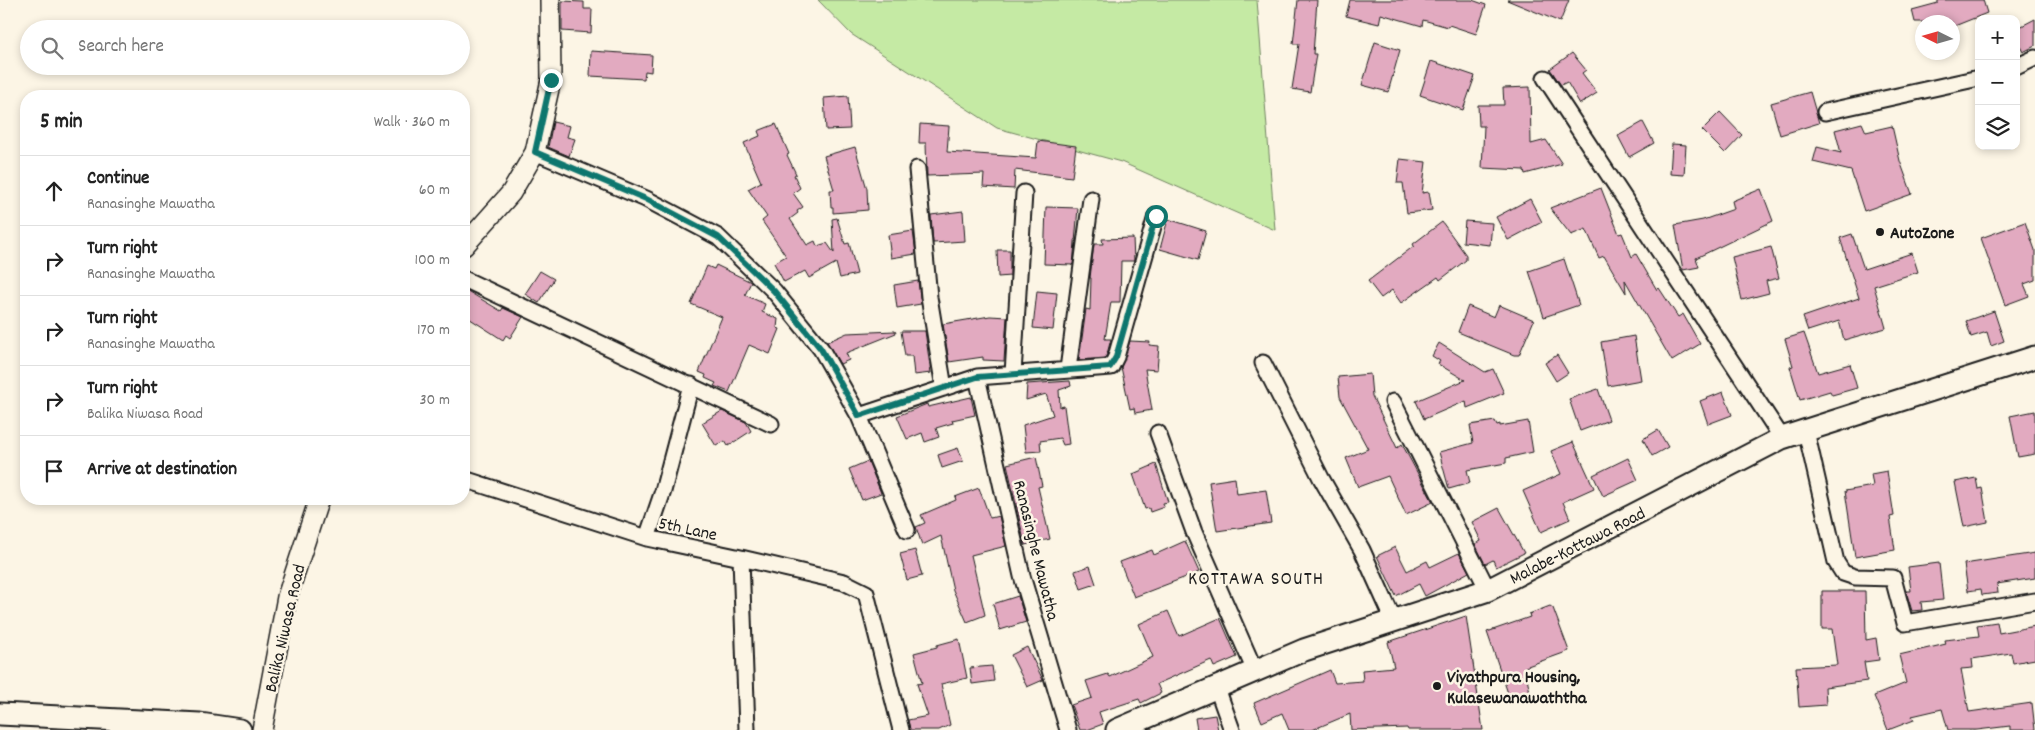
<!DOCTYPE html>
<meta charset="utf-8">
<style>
body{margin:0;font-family:Dekko,sans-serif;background:#f6f6f6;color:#222}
.controls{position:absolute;right:15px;top:15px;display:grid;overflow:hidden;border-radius:10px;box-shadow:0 2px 8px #0003}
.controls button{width:45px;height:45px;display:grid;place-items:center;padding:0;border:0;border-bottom:1px solid #e0e0e0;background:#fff;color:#222;font:25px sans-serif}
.compass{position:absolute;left:1915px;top:15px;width:45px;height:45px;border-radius:50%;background:#fff;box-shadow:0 2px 8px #0003;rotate:275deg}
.stop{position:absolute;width:15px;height:15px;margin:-11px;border:4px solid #0f766e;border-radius:50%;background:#fff}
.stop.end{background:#0f766e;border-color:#fff;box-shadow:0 1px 5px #0008}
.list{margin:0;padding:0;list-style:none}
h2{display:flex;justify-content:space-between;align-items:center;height:65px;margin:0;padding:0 20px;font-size:21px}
h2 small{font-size:16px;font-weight:400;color:#767676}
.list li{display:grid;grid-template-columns:32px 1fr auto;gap:15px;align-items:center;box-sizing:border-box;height:70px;padding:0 20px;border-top:1px solid #e0e0e0}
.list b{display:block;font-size:19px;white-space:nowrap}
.list p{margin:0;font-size:16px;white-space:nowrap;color:#767676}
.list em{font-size:16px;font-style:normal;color:#767676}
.icon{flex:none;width:28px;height:28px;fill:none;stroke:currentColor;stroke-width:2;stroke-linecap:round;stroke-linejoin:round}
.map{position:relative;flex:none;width:2035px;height:730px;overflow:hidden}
.search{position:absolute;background:#fff;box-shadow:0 2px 8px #0003;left:20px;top:20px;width:450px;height:55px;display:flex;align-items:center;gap:12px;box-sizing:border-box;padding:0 18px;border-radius:28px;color:#767676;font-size:19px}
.panel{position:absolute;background:#fff;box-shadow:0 2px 8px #0003;left:20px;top:90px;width:450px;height:415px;border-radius:20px}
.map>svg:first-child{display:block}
.green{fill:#c5eaa4;stroke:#708360}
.building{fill:#e2aac0;stroke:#1c1c1c}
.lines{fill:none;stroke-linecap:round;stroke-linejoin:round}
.minor-casing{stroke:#1c1c1c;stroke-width:19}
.tertiary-casing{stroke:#1c1c1c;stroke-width:22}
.secondary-casing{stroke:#1c1c1c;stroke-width:25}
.minor{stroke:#fcf5e5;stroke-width:15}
.tertiary{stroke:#fcf5e5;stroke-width:19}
.secondary{stroke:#fcf5e5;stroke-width:21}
.route{stroke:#0f766e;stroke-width:6}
.poi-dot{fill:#1c1c1c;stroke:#fcf5e5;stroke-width:2}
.labels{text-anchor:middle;stroke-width:5;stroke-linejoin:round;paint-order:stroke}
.poi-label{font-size:18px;font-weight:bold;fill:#1c1c1c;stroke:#fcf5e5;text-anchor:start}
.street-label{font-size:18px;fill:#1c1c1c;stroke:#fcf5e5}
.quarter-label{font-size:20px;letter-spacing:1px;fill:#1c1c1c;stroke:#fcf5e5}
</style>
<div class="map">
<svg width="2035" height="730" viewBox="0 0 2035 730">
<rect width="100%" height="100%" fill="#fcf5e5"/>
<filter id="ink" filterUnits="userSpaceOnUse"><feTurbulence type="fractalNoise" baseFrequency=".02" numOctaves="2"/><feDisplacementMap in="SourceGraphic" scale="10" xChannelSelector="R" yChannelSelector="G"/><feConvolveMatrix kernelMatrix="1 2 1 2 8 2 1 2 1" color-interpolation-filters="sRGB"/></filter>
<g filter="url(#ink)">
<path class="green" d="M818,0H1257L1275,230L1121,162L997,128L851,34Z"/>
<path class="building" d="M1298,0H1317L1313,54H1316L1310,92L1292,89L1299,44H1293Z
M1350,0H1472L1486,5L1476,34L1449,25L1448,27L1423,20L1422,26L1381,14L1379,24L1346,16Z
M1507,0H1569L1560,22Z
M1938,0H1983L1987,13L1952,27V22H1915L1912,10L1938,3Z
M562,1L584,2V9H592L591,33L562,31Z
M2035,19V46L2023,52L2016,39V29Z
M1375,42L1400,50L1388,92L1362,85Z
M591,51L652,55L651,72L645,71L644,79L590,76Z
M1572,53L1586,70L1582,73L1597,93L1580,104L1567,82L1561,85L1550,69Z
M1431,61L1475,76L1463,110L1420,95Z
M1530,87L1531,144L1546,140L1562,164L1525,174L1524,170L1482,168L1484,126H1479L1478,105H1504L1503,88Z
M1810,92L1819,123L1780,135L1771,103Z
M848,96L850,129L826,130L824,98Z
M1720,112L1742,135L1725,153L1702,130Z
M553,122L570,126L567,137L575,139L569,156L548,147Z
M1643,122L1654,143L1629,157L1618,136Z
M1862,123L1866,132L1892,126L1900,161L1912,194L1864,211L1851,171L1813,162L1817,147L1841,153L1835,130Z
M776,124L789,154L787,155L796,174L794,175L800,188L793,193L803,207L797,211L798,213L790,219L807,245L815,241L817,246L827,243L834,253L832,219L837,218L845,244L849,243L857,274L840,278L836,263L809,278L805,271L784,282L774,263L786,256L762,221L767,217L748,189L761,182L744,143L760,136L758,131Z
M920,124L949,126L947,152L1036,158L1038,141L1076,146L1072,177L1015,170L1014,189L983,187L984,174L927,176L926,143H919Z
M1672,144L1686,145L1684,175L1670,174Z
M855,147L867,189L868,210L833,213V207H831L830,190H834L824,156Z
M1400,159L1426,162L1422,193L1429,192L1432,210L1407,213L1403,183H1397Z
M1601,188L1619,234L1622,233L1632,257L1636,254L1657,290L1659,288L1678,317L1683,314L1700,344L1672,361L1625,280L1626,293L1604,256L1599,258L1586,229L1571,235L1550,208Z
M1761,189L1773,221L1696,258L1699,267L1683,270L1675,225L1703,220L1734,209L1732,201Z
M1530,199L1542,222L1508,240L1496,217Z
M1046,207L1078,208L1073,265L1044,264Z
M963,211L965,241L933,243L931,215Z
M1168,219L1206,231L1198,260L1160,249Z
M1465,221L1492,223L1490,245L1463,242Z
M1442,222L1466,255V260L1440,280L1438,277L1401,303L1392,290L1381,298L1368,281L1414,246L1413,244Z
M2025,222L2035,250V280L2024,284L2029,296L2005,305L1981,238Z
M913,231L916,254L891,258L888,235Z
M1852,234L1864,269L1912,253L1918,272L1874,286L1886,328L1844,340L1839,321L1808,331L1803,317L1859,298L1840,238Z
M1133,238L1134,261H1121L1120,302H1111L1105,339H1111L1107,354L1105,358L1079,360L1086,309L1090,310L1091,278H1090L1094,244H1103L1102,239Z
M1771,247L1779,278L1766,281L1769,293L1742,300L1732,257Z
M997,250H1010V276L998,277Z
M1564,259L1579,305L1544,317L1529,271Z
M716,265L751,282L745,295L765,304L762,312L778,319L777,328L780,329L770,354L749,345L729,392L714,386L716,383L705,378L706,375L699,372L722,317L691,304L707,266L714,269Z
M540,271L554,279L539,303L525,294Z
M918,281L921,304L897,308L894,285Z
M464,289L501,311L503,308L523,317L510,338L506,335L503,340L464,315Z
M1037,291L1057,293L1053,330L1033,328Z
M1499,305L1534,320L1519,355H1514L1458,332L1468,306L1494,317Z
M1994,311L2004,341L1991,346L1987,332L1971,337L1966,321Z
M990,316L1007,317L1004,361L983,360V357L949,362L943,324Z
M895,331L896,333L846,353L849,360L840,364L827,342L847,333Z
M901,331H925L931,373L914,375L912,356H905Z
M1804,333L1818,373L1850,364L1857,388L1832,395L1830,391L1800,400L1790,367L1793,366L1785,339Z
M1634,336L1641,380L1608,386L1601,342Z
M1130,341L1150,342L1149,345L1159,346L1157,370L1145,369L1152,410L1135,413L1134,408L1130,409L1121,367Z
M1439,343L1485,372L1493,369L1504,393L1467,408L1466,401L1424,419L1416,401L1465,380L1438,364L1440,361L1432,356Z
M1557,355L1568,373L1556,381L1545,363Z
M1370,374L1372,396L1397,448L1402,444L1433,502L1406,515L1388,476L1358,487L1346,458L1368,449L1340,397L1338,377Z
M1070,381L1071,386L1059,390L1060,407L1064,406L1069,444L1063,445L1060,438L1040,441L1041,451L1026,452L1023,425L1053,415L1046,394L1026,400L1027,384Z
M1598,389L1609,420L1580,431L1569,399Z
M1723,392L1732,415L1708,424L1700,401Z
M971,397L975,415L952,420L953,423L936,428L939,437L925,442L922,433L907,439L897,416L927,404L928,407Z
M722,411L746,422L751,431L728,446L725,441L716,446L702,423Z
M2035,411V454L2018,457L2010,416Z
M1495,421L1497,425L1500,424V426L1528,421L1533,452L1506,458V463L1467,470L1470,483L1449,489L1439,452L1473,443L1470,425Z
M1658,430L1668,447L1652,456L1643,439Z
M1573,442L1594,488L1563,502L1570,519L1541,532L1523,491L1561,474L1551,451Z
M958,448L963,461L942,468L938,455Z
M1036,457L1042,486L1038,487L1050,539L1025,545L1007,464Z
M1628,458L1638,480L1603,496L1593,475Z
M868,461L881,493L862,500L849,469Z
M1156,464L1168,502L1163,503L1164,507L1150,512L1149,508L1145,509L1133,474Z
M1887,471L1894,516L1890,517L1895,550L1855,557L1845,491L1873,486L1871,474Z
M1235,478L1237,494L1266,490L1271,523L1217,531L1209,482Z
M1976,478L1978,489L1982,488L1988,522L1964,527L1955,482Z
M979,488L990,518L999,516L1006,546L971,555L985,615L967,622L953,590L941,536L922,545L916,527L925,523L921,515L956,500L955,497Z
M1499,508L1524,553L1496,567L1493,560L1485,564L1475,544L1481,541L1472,522Z
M1185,541L1199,572L1134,597L1120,562L1152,550L1154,555Z
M1395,547L1407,571L1427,561L1430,567L1459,553L1469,572L1425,596L1419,584L1396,596L1377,556Z
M915,550L922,576L907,580L900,554Z
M2035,553V578L1997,584L1998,593L1982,595L1981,589L1968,591L1964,564Z
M1939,563L1943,600L1921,602L1922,610L1912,611L1906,591H1911L1908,567Z
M1090,566L1096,584L1081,589L1075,571Z
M1822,591H1865L1866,640L1876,638L1879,660L1864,662L1867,681L1825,687L1826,705L1799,707L1796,667L1837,665L1832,629H1822Z
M1018,596L1026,622L1000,630L993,604Z
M1550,606L1553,608L1569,651L1525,667L1531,698L1511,702L1487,632L1530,617L1529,614Z
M1168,611L1179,636L1220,618L1237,657L1214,667L1211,660L1157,684L1161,693L1141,703L1139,699L1099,712L1103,724L1087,730H1080L1071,705L1092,698L1086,681L1108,674L1110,677L1153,657L1139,624Z
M1466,616L1483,730H1408L1407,728L1351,730L1350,714L1312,730H1289L1282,713L1262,722L1254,703L1330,670L1335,683L1363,681L1362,670L1394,667L1388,642Z
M1997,622L1999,633L2035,626V659L2013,663L2011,653L1972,659L1973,668L1961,669L1969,712L2032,703L2035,730H2010V726L1977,730H1948L1942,709L1912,716L1914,720L1888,730L1874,696L1906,683L1899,655L1946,644L1945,640L1979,636L1977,625Z
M959,639L967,678L941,684L950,725L939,730H910L908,720L928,716L917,684L922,683L914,653L937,647V645Z
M1027,647L1043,680L1027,687L1011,655Z
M992,666L994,681L972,684L970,668Z
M1215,715L1218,730H1197L1195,718Z"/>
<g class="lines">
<g class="minor-casing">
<path id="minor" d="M2016,67L2035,58
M1545,78L1782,438
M1825,112L1979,78
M535,152L646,199L718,237L774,291L821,349L859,416L977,377L1111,367L1116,357L1156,216
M917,169L929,297L944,388
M464,279L771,424
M1263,363L1321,478L1362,550L1394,621
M1068,369L1091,199
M1013,374L1024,193
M977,377L1022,576L1068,730
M1393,402L1488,590
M859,416L907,530
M1806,431L1836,562L1843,573L1855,577L1893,578L1905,623L2035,601
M1158,433L1194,532L1255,671
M464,479L647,538L741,558L747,730
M647,538L663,491L691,385
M741,558L844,582L866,593L901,730
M1217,688L1232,730"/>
</g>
<g class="tertiary-casing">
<path id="tertiary" d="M464,246L511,193L535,152L551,80L550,0
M262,730L287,597L319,499"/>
</g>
<g class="secondary-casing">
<path id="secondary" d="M0,714L200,724L240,730
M1117,730L1304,650L1488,590L1782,438L2035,357"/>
</g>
<use href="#minor" class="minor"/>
<use href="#tertiary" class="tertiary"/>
<use href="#secondary" class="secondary"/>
</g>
</g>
<g class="lines" filter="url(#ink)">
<path class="route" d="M551,80L535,152L646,199L718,237L774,291L821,349L859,416L977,377L1110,367L1116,357L1156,216"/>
</g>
<g class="poi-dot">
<circle cx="1880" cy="232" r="5"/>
<circle cx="1437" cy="686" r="5"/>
</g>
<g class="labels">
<g class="poi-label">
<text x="1890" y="238">AutoZone</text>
<text x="1447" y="682">Viyathpura Housing,<tspan x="1447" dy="21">Kulasewanawaththa</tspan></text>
</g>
<g class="street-label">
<text transform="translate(688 528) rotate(12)" y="6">5th Lane</text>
<text transform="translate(1577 545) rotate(-27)" y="6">Malabe-Kottawa Road</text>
<text transform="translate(1037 550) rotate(76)" y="6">Ranasinghe Mawatha</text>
<text transform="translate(284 628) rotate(-77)" y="6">Balika Niwasa Road</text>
</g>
<g class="quarter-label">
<text x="1256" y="584">KOTTAWA SOUTH</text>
</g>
</g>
</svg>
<div class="controls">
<button>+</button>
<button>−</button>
<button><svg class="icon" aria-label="layers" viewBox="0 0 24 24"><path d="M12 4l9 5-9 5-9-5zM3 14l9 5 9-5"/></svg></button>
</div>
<svg class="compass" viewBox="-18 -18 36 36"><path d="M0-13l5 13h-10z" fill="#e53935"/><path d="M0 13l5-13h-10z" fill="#767676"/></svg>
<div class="stop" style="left:1156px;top:216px"></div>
<div class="stop end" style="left:551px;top:80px"></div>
<div class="search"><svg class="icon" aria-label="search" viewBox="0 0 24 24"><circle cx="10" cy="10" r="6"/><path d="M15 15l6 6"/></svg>Search here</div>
<section class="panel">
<h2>5 min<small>Walk · 360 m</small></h2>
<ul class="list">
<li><svg class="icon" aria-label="ahead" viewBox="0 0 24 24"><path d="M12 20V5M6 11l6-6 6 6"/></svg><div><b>Continue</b><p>Ranasinghe Mawatha</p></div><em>60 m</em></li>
<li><svg class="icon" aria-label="right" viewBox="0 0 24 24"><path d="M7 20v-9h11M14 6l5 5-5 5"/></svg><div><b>Turn right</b><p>Ranasinghe Mawatha</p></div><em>100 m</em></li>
<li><svg class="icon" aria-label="right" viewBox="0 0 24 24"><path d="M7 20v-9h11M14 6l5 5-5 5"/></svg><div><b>Turn right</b><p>Ranasinghe Mawatha</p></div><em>170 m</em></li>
<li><svg class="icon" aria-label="right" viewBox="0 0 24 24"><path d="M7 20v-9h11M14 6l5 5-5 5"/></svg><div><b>Turn right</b><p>Balika Niwasa Road</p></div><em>30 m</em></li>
<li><svg class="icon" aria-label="arrive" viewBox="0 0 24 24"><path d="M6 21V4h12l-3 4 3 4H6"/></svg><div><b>Arrive at destination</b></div></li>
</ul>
</section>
</div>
